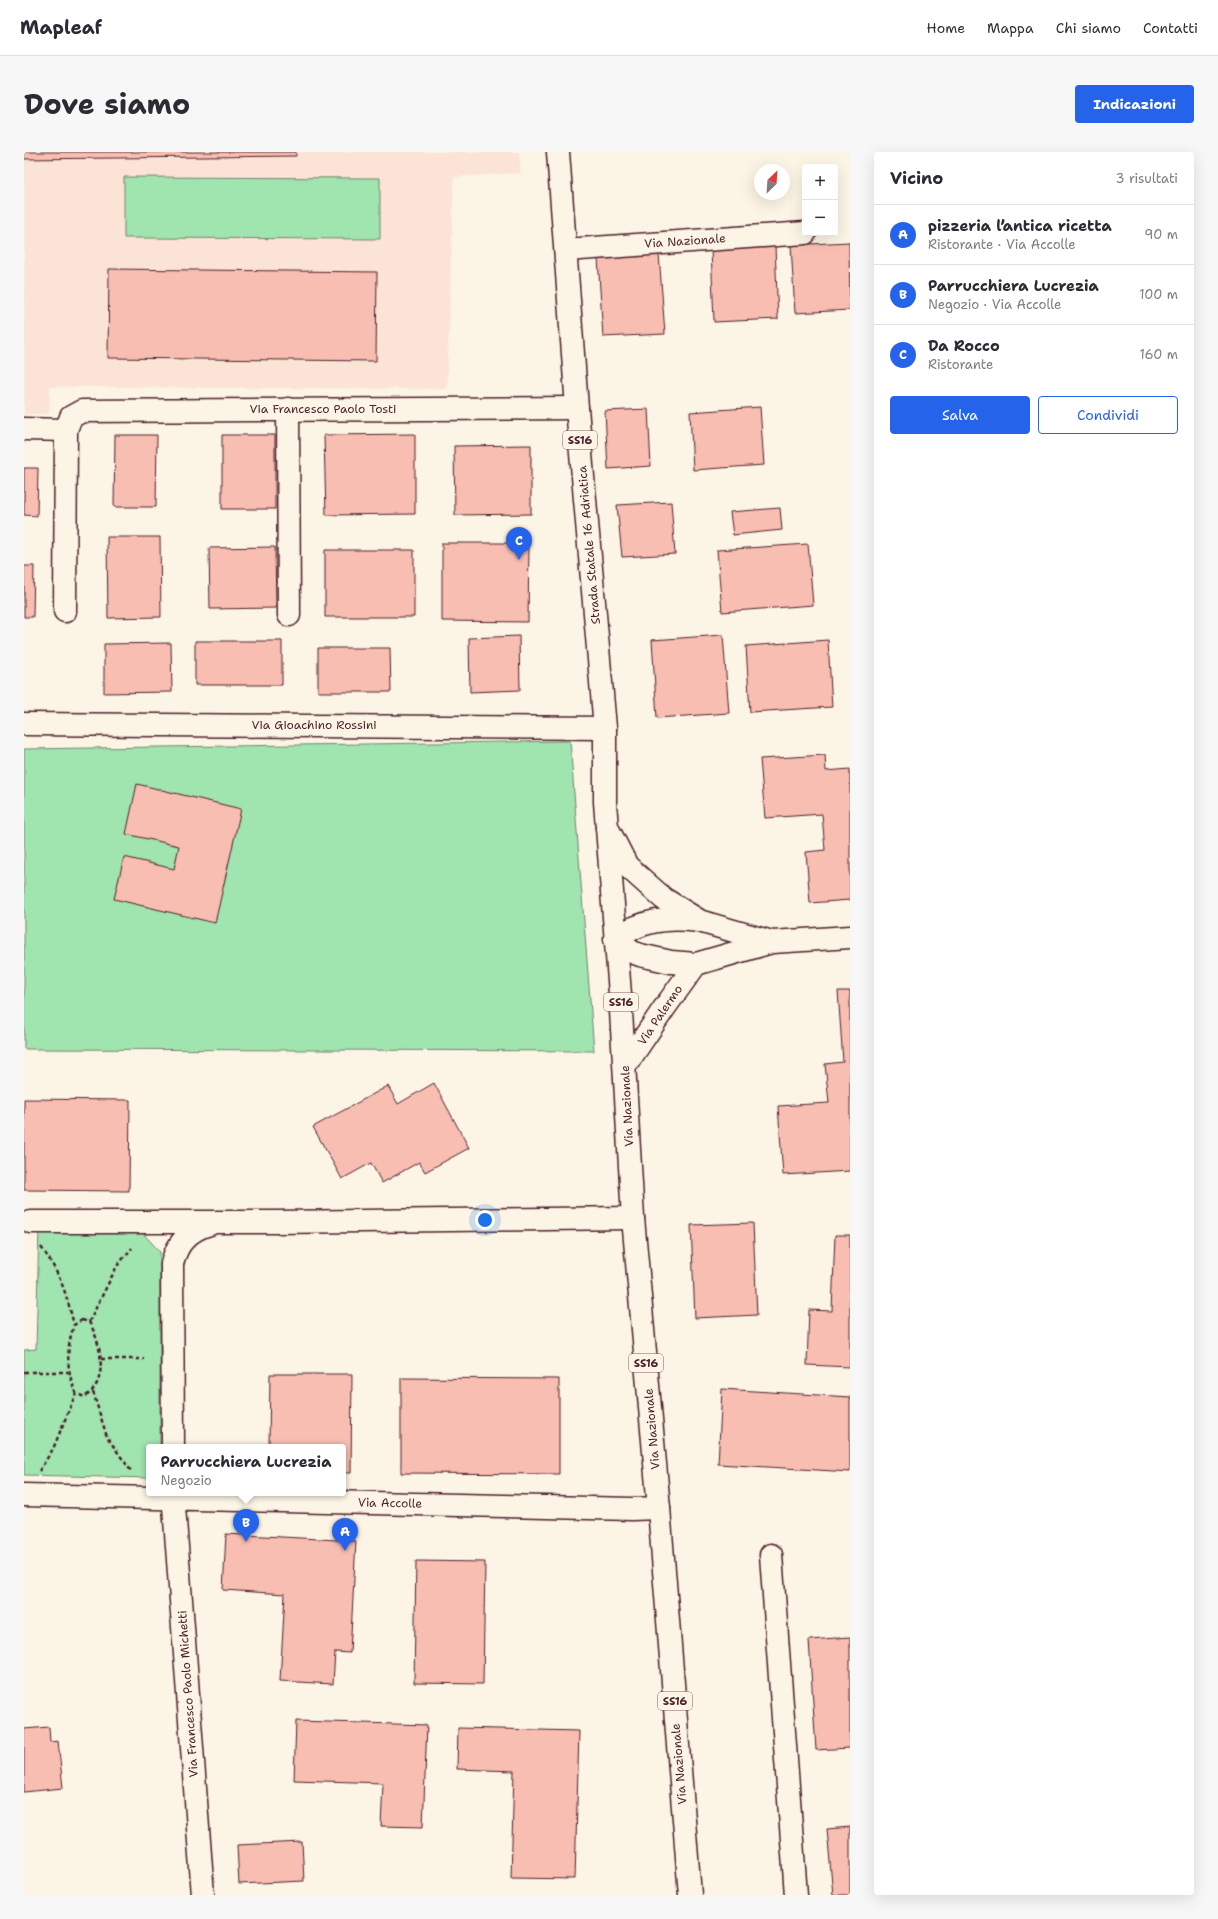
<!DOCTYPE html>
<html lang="it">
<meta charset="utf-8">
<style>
body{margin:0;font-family:"Shantell Sans",sans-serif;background:#f7f7f7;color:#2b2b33}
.controls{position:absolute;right:12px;top:12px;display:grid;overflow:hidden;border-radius:4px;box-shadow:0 4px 16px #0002}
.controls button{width:36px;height:36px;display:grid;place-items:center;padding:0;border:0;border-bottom:1px solid #e1e1e2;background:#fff;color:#2b2b33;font:20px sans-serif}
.compass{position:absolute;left:730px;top:12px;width:36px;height:36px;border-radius:50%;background:#fff;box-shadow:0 4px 16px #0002;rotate:25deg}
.you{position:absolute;left:461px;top:1068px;width:14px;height:14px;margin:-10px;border:3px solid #fff;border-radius:50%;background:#1a73e8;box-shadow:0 0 0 6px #1a73e833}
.badge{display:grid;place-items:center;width:26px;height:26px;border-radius:50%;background:#2563eb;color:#fff;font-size:13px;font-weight:700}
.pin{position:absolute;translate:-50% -33px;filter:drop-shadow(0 1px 2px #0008)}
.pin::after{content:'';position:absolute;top:21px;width:14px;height:12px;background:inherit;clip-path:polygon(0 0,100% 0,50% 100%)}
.popup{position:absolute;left:122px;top:1292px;width:200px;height:52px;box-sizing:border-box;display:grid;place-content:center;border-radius:4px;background:#fff;filter:drop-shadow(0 1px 3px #0005);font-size:13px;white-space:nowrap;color:#7c7c81}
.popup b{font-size:15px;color:#2b2b33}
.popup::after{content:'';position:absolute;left:50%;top:100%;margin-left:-8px;border:8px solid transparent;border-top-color:#fff}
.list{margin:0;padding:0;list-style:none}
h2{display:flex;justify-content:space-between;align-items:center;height:52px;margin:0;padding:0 16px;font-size:17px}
h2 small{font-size:13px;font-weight:400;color:#7c7c81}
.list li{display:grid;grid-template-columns:26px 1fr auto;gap:12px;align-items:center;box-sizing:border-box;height:60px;padding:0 16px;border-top:1px solid #e1e1e2}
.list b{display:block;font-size:15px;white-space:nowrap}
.list p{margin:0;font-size:13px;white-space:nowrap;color:#7c7c81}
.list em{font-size:13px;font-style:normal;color:#7c7c81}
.actions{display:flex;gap:8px;padding:12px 16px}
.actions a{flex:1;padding:9px 0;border:1px solid #2563eb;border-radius:4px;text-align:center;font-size:14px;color:#2563eb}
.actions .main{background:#2563eb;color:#fff}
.map{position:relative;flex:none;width:826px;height:1743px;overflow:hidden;border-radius:4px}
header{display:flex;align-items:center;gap:24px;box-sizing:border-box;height:56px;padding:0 20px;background:#fff;border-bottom:1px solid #e1e1e2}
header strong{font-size:19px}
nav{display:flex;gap:22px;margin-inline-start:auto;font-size:14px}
.intro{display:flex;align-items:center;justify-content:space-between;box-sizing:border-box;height:96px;padding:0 24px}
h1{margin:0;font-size:28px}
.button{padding:10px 18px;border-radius:4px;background:#2563eb;color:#fff;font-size:14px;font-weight:700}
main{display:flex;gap:24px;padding:0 24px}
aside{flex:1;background:#fff;border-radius:4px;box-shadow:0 4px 16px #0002}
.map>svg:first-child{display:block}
.built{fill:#fbe4d6}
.green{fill:#a0e4af;stroke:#75826d}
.building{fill:#f9beb2;stroke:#4a1f2b}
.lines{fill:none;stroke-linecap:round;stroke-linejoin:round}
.minor-casing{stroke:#4a1f2b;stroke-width:25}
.major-casing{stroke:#4a1f2b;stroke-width:25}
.path{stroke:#4a1f2b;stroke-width:2.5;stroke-dasharray:4 3;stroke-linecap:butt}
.minor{stroke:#fcf5e5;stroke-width:22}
.major{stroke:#fcf5e5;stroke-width:22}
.labels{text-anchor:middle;stroke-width:4;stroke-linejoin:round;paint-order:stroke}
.shield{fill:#fcf5e5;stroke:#7f5f63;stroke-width:1}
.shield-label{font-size:11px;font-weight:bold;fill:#4a1f2b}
.street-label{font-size:12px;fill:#4a1f2b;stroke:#fcf5e5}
</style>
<header>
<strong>Mapleaf</strong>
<nav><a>Home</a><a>Mappa</a><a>Chi siamo</a><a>Contatti</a></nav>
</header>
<div class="intro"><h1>Dove siamo</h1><a class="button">Indicazioni</a></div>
<main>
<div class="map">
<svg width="826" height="1743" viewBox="0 0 826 1743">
<rect width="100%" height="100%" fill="#fcf5e5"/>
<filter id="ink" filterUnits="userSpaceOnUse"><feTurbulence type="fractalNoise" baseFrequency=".025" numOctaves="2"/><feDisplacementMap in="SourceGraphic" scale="8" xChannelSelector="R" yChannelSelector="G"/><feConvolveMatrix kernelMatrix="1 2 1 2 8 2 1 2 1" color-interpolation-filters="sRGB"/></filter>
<g filter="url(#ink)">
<path class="built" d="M0,0H495L497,21L430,25L423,237L26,235L25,262H0Z"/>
<path class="green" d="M100,25L356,26V87L100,86Z
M546,589L570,899L0,897V597Z
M15,1076L116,1078L136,1100V1295H125V1326L0,1323V1198L12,1197Z"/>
<path class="building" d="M0,0H272V4L0,7Z
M825,90L826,158L771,161L767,93Z
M751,94L754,167L690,170L687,97Z
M635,102L641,182L579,185L574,106Z
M85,117L353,120L352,209L84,206Z
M736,255L740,313L669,318L666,260Z
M624,257L627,314L584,317L581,259Z
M391,282V362L302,363L300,283Z
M91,283H133L132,355H90Z
M198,283H251V357H198Z
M507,293V362L431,363L430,294Z
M0,316H14L13,364L0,363Z
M647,350L651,402L598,405L593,353Z
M756,356L758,378L709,383L706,360Z
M83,385H136L137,465L84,466Z
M418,391H505L504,470L418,469Z
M784,392L789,453L698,460L693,398Z
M251,395L252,456L186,457L185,396Z
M301,398H390V465H301Z
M0,414H10L9,465H0Z
M699,483L705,561L633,566L628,488Z
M495,484L496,538L446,540L445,486Z
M804,488L808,555L726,560L722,494Z
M171,489H258V533H171Z
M147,491L148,540L80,541V492Z
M294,496H366L367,540H294Z
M801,603L802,619L826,617V748L786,751L782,700L801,698L798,662L741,666L736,607Z
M113,632L217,657L191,771L90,747L100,705L150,717L155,694L102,682Z
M814,839H826V1019L759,1023L754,954L805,951L801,912L819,910Z
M410,931L445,996L401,1020L395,1010L358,1031L347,1011L318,1027L289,975L364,934L374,952Z
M0,947L106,948L105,1039L0,1038Z
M729,1071L733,1163L671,1166L667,1073Z
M811,1083H826V1215L783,1213L785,1158L808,1159Z
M246,1222H328L327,1321H319V1295H245Z
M377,1226L535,1227V1322L377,1321Z
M698,1237L826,1245V1320L694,1312Z
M202,1382L332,1389L326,1501L311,1500L309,1532L256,1529L261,1442L199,1438Z
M392,1409L461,1410L459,1532L390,1531Z
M826,1485V1596L792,1598L785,1488Z
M272,1569L403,1573L399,1675L357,1674L359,1631L270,1628Z
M25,1575L26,1590L34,1589L39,1636L0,1640V1577Z
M434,1576L555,1579L551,1727L487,1726L490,1619L433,1617Z
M826,1675V1743H809L803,1677Z
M278,1690L280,1729L215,1732L213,1693Z"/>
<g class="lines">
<g class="minor-casing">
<path id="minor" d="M542,98L781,81
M264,257L265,463
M0,277L42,278
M41,459L42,278L47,265L58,259L553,256
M0,572L581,576
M583,675L603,714L640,747L674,768
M748,790L675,769C643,765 617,768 591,787L608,800L616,803L647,810L672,812L748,790L826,785
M601,914L641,855L672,812
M7,1070H251L609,1066
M149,1295L148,1112C153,1090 165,1078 186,1072
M149,1341L179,1743
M0,1343L608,1357L635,1356
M747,1403L772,1743"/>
</g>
<g class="major-casing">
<path id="major" d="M534,0L553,256L581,576V650L596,842L609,1066L635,1356L666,1743"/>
</g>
<path class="path" d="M17,1095C37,1123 42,1141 50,1173
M58,1168L65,1170C77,1190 86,1231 60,1245L52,1241C42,1218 42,1197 50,1173Z
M65,1170L93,1114L108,1096
M77,1207H120
M0,1220H44
M69,1240L83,1285L107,1319
M15,1319L29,1297L52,1241"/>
<use href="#minor" class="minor"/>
<use href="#major" class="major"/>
</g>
</g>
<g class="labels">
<g class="shield">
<rect x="539" y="279" width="34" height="18" rx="3"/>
<rect x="580" y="841" width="34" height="18" rx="3"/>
<rect x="605" y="1202" width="34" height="18" rx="3"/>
<rect x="634" y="1540" width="34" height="18" rx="3"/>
</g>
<g class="shield-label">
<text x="556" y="292">SS16</text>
<text x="597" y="854">SS16</text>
<text x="622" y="1215">SS16</text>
<text x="651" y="1553">SS16</text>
</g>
<g class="street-label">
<text transform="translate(661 89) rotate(-4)" y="4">Via Nazionale</text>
<text x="299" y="261">Via Francesco Paolo Tosti</text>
<text transform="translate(565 393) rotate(-95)" y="4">Strada Statale 16 Adriatica</text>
<text x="290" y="577">Via Gioachino Rossini</text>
<text transform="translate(636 863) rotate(-56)" y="4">Via Palermo</text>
<text transform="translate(603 954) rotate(-93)" y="4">Via Nazionale</text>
<text transform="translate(628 1277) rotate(-95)" y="4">Via Nazionale</text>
<text transform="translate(366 1351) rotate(1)" y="4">Via Accolle</text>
<text transform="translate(164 1542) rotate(-94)" y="4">Via Francesco Paolo Michetti</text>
<text transform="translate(655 1612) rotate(-95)" y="4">Via Nazionale</text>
</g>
</g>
</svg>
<div class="controls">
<button>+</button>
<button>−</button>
</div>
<svg class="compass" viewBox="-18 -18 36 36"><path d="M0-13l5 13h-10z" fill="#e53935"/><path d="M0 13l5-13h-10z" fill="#7c7c81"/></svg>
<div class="you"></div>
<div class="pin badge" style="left:321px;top:1399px">A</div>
<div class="pin badge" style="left:222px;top:1390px">B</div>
<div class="popup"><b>Parrucchiera Lucrezia</b>Negozio</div>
<div class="pin badge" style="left:495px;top:408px">C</div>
</div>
<aside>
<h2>Vicino<small>3 risultati</small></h2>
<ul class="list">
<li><span class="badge">A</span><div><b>pizzeria l’antica ricetta</b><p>Ristorante · Via Accolle</p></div><em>90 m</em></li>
<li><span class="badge">B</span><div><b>Parrucchiera Lucrezia</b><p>Negozio · Via Accolle</p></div><em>100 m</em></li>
<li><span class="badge">C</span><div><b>Da Rocco</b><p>Ristorante</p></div><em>160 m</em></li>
</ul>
<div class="actions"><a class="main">Salva</a><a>Condividi</a></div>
</aside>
</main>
